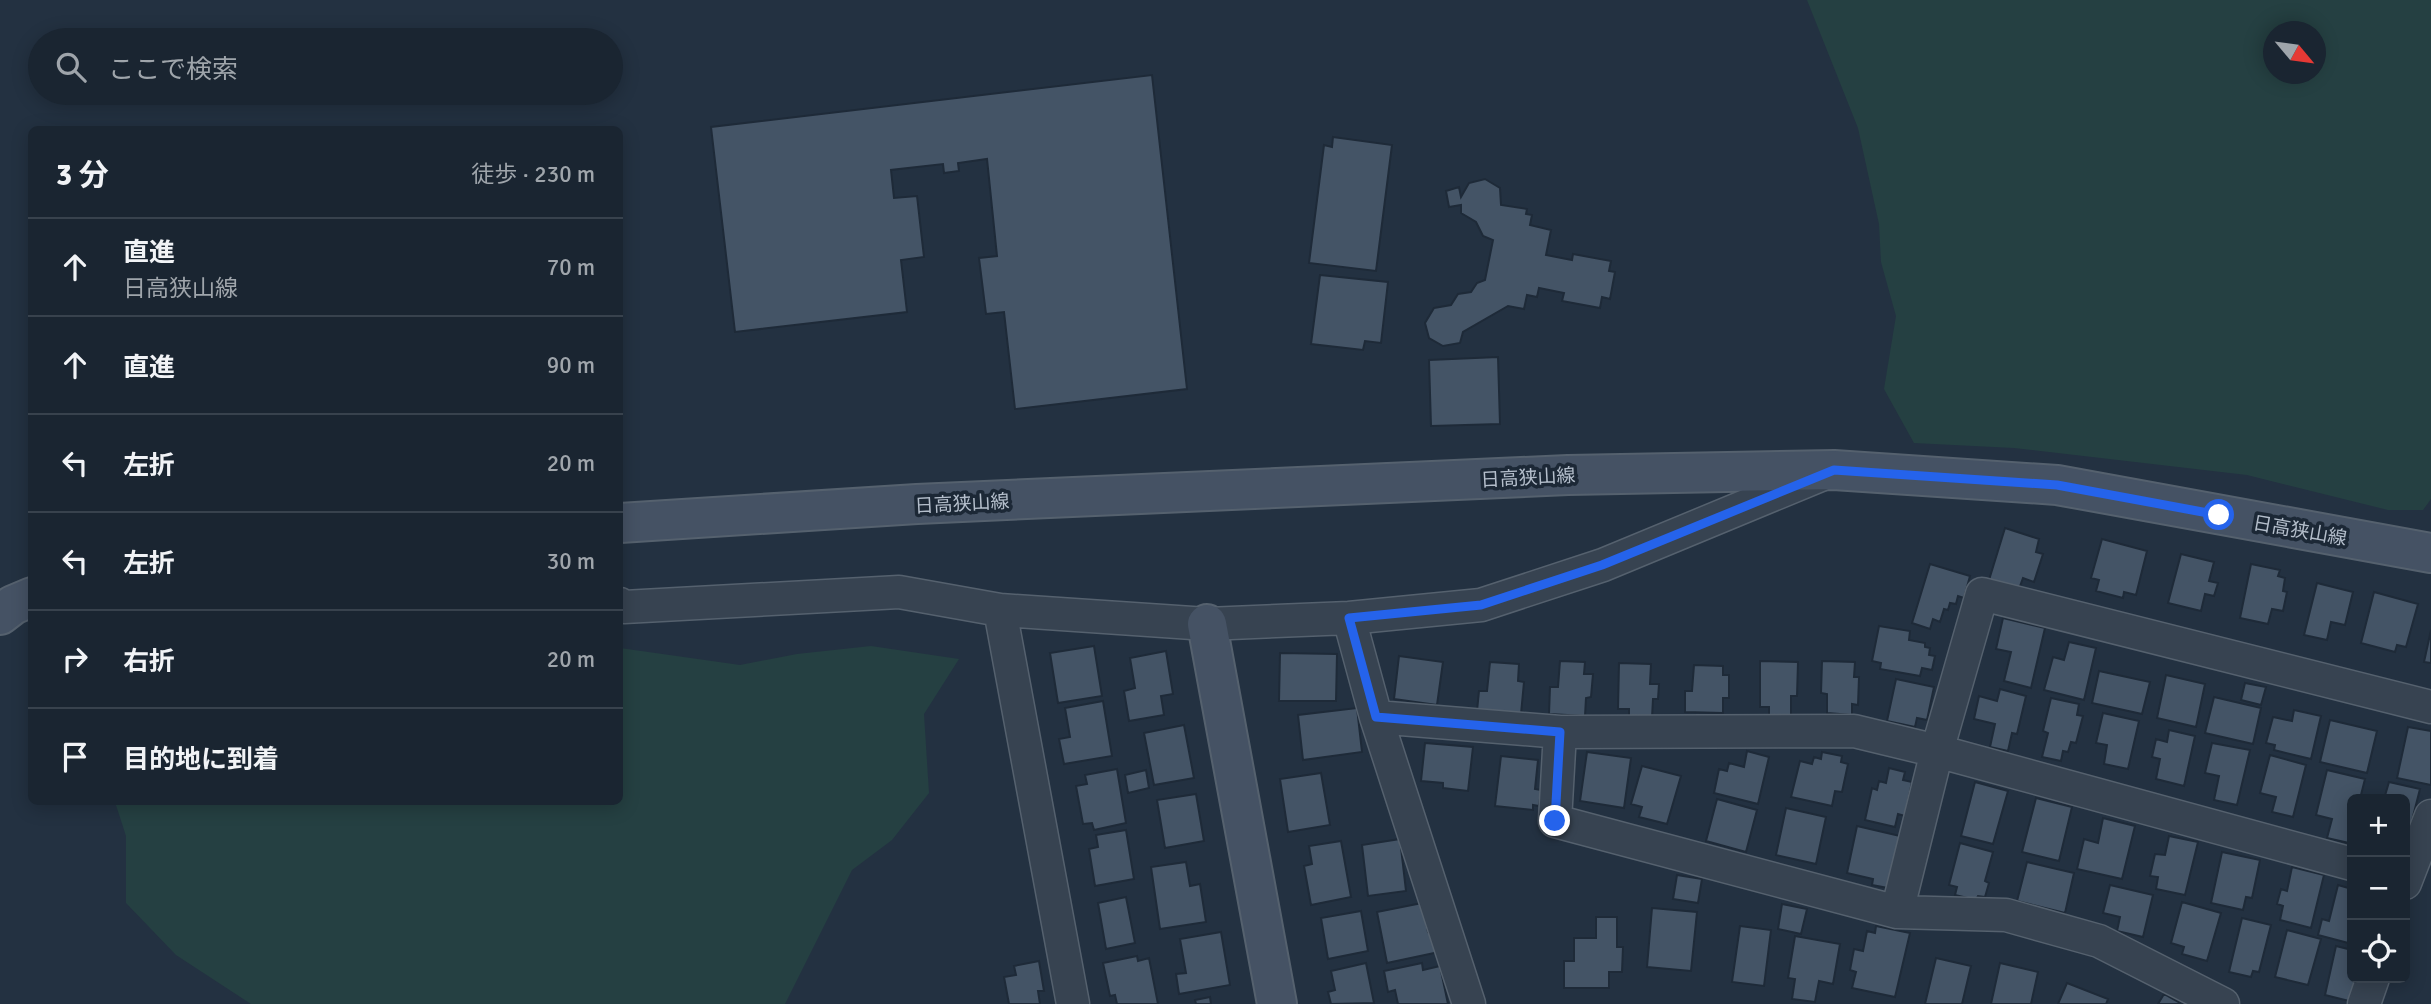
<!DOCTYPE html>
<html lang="ja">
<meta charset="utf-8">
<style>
body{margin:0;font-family:Signika,"Noto Sans JP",sans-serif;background:#232d39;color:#f1f3f6}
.controls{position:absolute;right:21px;bottom:21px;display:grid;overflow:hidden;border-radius:10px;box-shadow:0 4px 18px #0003}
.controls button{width:63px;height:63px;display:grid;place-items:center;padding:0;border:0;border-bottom:2px solid #38424d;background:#1a2531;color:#f1f3f6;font:35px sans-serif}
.compass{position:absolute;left:2263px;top:21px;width:63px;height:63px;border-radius:50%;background:#1a2531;box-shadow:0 4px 18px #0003;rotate:119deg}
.stop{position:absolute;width:21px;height:21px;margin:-16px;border:5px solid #2563eb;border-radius:50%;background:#fff}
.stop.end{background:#2563eb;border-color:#fff;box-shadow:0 2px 7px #0008}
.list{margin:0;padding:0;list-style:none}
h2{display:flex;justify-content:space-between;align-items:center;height:91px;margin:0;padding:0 28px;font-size:30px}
h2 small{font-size:23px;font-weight:400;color:#9fa5ab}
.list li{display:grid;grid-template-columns:46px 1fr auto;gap:21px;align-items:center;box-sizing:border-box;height:98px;padding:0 28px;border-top:2px solid #38424d}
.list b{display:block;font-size:26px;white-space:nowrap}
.list p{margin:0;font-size:23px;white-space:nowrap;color:#9fa5ab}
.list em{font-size:23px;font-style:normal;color:#9fa5ab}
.icon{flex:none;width:38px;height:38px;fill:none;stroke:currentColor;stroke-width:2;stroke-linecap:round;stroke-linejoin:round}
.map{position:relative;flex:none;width:2431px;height:1004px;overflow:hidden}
.search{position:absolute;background:#1a2531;box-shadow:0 4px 18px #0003;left:28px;top:28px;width:595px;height:77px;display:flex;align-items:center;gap:18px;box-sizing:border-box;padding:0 24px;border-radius:38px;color:#9fa5ab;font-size:26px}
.panel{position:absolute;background:#1a2531;box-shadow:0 4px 18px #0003;left:28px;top:126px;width:595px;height:679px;border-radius:10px}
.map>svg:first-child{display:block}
.green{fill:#254042;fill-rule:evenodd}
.building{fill:#445466;stroke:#1e2a38;stroke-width:2}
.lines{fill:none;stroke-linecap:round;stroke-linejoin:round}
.street-casing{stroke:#55616e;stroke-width:35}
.secondary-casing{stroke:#55616e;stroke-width:42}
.street{stroke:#374351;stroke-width:32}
.secondary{stroke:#455264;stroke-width:38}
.route{stroke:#2563eb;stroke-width:9}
.labels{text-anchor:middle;stroke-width:7;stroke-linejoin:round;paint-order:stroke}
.street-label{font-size:19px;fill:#b4becb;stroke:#1c2836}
</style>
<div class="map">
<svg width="2431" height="1004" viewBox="0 0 2431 1004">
<rect width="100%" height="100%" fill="#233141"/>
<path class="green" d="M1807,0H2431V499L2423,510H2388L2247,475L2014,448L1914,443L1884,389L1896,316L1881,262L1879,224L1858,128ZM2274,32H2316V74H2274Z
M871,646L959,659L924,714L929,793L892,840L852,870L785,1004H251L176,955L126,903V836L115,802H620V648L740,665L797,654Z"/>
<path class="building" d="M1152,75L1187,389L1015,409L1004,312L986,314L979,258L997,256L987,159L958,163L959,171L944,173L943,164L891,170L894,198L917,196L924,257L901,260L907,312L735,332L711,127Z
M1333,137L1392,145L1376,271L1309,263L1324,145L1332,147Z
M1485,179L1500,188L1501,205L1527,209L1526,214L1532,215L1530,225L1551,230L1546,255L1572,260L1573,254L1611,261L1609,271L1615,272L1610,299L1602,297L1600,308L1562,301L1564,293L1539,288L1537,297L1527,295L1524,309L1508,306L1463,332L1460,343L1443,346L1429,338L1425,323L1434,308L1451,305L1458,294L1471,292L1477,283L1485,280L1493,240L1483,236L1476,222L1461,213V205L1449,207L1446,191L1459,187L1461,197L1469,183Z
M1320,275L1388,282L1381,343L1365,341L1363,350L1311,344Z
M1498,357L1500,424L1431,426L1429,360Z
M2005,528L2039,539L2036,552L2043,554L2034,582L2023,578L2019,589L1989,580Z
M2102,539L2147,551L2136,595L2124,592L2123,598L2096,591L2099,580L2091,578Z
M2181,554L2214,562L2209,581L2218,583L2214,596L2205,594L2201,611L2168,603Z
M1930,564L1970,576L1964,598L1958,596L1956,604L1950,603L1948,610L1944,609L1940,622L1933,619L1930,629L1912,623Z
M2251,564L2280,570L2278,576L2285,578L2283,591L2287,592L2283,611L2272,609L2268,624L2240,618Z
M2317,583L2353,592L2345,625L2331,622L2327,640L2304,635Z
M2374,592L2418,604L2406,647L2397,645L2395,652L2361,643Z
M2003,618L2045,628L2031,688L2004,681L2011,652L1996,649Z
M1879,626L1910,631L1909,640L1925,643V647L1930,648L1929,655L1935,656L1932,670L1922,668L1920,676L1880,669L1881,663L1872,661Z
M2431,630V663L2424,662Z
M2069,642L2096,648L2084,700L2044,690L2053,657L2064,660Z
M1094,646L1102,696L1058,703L1050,653Z
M1166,651L1173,694L1161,696L1164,715L1129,721L1124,691L1135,688L1130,658Z
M1280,653L1337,654L1336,701H1279Z
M1399,656L1443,662L1437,705L1394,699Z
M1560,661L1585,662L1584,674H1593L1591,697L1586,698L1585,716L1549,714L1550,687H1558Z
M1760,661L1798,662L1797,696H1791V718H1769V707H1760Z
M1822,661L1855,662L1854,677H1859L1858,705L1852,704V715L1827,713V694L1821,693Z
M1490,662L1519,664L1518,681L1524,682L1521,714L1477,711L1479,691H1487Z
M1619,663L1651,664L1650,684H1659L1658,699H1653L1652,718H1629V709H1618Z
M1694,665L1723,666V675H1729V698H1723V713L1685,712V691H1692Z
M2099,671L2150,682L2142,714L2092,703Z
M2166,675L2205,684L2196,727L2157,718Z
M1896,679L1934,687L1927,720L1917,718L1915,727L1887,721Z
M2245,683L2266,687L2261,705L2241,700Z
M2000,689L2026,696L2017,734L2012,733L2008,751L1990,747L1995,724L1974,719L1979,696L1997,701Z
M2214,697L2261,708L2253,744L2205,733Z
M2051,698L2079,704L2077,715L2083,716L2076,743L2071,742L2068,752L2063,751L2061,761L2042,757L2048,733L2043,731Z
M1103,701L1112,756L1064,764L1059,739L1070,737L1065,708Z
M1357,708L1362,752L1303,760L1298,715Z
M2294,710L2321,716L2311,759L2274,750L2275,745L2266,743L2273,717L2292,721Z
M2103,713L2139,721L2128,769L2104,764L2107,745L2096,743Z
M2330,720L2377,731L2367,773L2320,762Z
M1184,725L1194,778L1154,785L1144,733Z
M2408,727L2431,731V785L2397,778Z
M2169,730L2195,736L2184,786L2156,779L2160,759L2152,757L2156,739L2167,742Z
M1425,743L1473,747L1468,791L1443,788V783L1421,781Z
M2212,743L2250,750L2237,805L2214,800L2219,776L2205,773Z
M1747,751L1769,757L1758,804L1714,793L1719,769L1727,771L1729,763L1744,767Z
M1587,752L1631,758L1624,808L1580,801Z
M1822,752L1842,756L1841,762L1848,764L1842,792L1835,791L1832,806L1791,797L1800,761L1812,764L1814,757L1821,759Z
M2270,755L2306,765L2293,817L2272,812L2276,797L2260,793Z
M1501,756L1538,760L1535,789L1541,790L1539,806L1533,805V810L1495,806Z
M1642,766L1681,776L1667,824L1639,817L1642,807L1631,804Z
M1889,768L1905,772L1903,780L1912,782L1905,816L1898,814L1895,827L1865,820L1872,788L1877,790L1879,781L1886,783Z
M1117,769L1126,823L1094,830L1092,823L1083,824L1076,786L1087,784L1085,775Z
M1146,770L1149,788L1128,793L1125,775Z
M2327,770L2365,779L2360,799H2352V832L2349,843L2327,838L2332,819L2316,815Z
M1321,773L1330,825L1288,832L1280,779Z
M1975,782L2008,791L1993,844L1961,836Z
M2389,782L2420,789L2405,848V799H2384Z
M1196,794L1204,841L1165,848L1157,800Z
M2036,798L2072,807L2059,861L2022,852Z
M1717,799L1757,810L1746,852L1706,841Z
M1786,808L1826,817L1816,864L1776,855Z
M2103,818L2135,826L2122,879L2077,869L2084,839L2098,843Z
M1857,826L1900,836L1888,888L1872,885L1873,879L1847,873Z
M1126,830L1134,879L1095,886L1089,849L1098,847L1096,835Z
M2169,836L2198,842L2185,895L2156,889L2158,877L2150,876L2155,854L2165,855Z
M1400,839L1406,891L1368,896L1362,845Z
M1341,841L1351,897L1311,905L1304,866L1312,864L1309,846Z
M1960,843L1993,852L1985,881L1989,883L1985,897L1978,896L1976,900L1955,895L1957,887L1949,885Z
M2222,852L2260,860L2252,898L2246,897L2243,910L2211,903Z
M1186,862L1190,886L1200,884L1206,922L1160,929L1151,867Z
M2027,862L2074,873L2065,913L2017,901Z
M2292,867L2324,875L2311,928L2280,920L2283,906L2277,904L2281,889L2287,891Z
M1677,875L1702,879L1698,903L1673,899Z
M2110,885L2153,895L2143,937L2117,931L2120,917L2103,913Z
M2338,885L2352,889V944L2318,935L2322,919L2329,921Z
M1126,897L1135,943L1106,949L1098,903Z
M2182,902L2221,913L2207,961L2182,954L2184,947L2171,943Z
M1422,903L1428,932L1435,930L1439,952L1387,963L1377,912Z
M1782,904L1807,909L1801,934L1778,929Z
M1652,908L1697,912L1691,971L1647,967Z
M1361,911L1368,951L1328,959L1321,918Z
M1596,917H1617V947H1623L1622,972H1609V988H1564V961H1574V938H1596Z
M2242,918L2271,925L2259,972L2253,971L2251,977L2229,972Z
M1740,926L1771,930L1764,986L1732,982Z
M1876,926L1910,933L1895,997L1852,988L1856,972L1850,970L1854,949L1863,951L1867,931L1875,933Z
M2287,930L2321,939L2308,985L2275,977Z
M1221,932L1230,985L1179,994L1176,974L1186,973L1180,939Z
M1795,936L1840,944L1833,984L1819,981L1815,1002L1792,999L1795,979L1788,978Z
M2336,946L2352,950V978H2360L2356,994L2351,992L2349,1001L2325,995Z
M1137,956L1138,961L1149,958L1158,1004H1117L1115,995L1110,996L1103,963Z
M1936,958L1971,966L1962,1004H1925Z
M1039,961L1044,991H1038L1040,1004H1009L1004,977L1016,975L1014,966Z
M1366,963L1374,1003L1331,1004L1328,992L1335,990L1331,971Z
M1422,963L1423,970L1440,966L1448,1004H1398L1395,990L1388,992L1384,971Z
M2000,963L2038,972L2031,1004H1991Z
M2067,983L2108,999L2106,1004H2058Z
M2164,994L2182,1004H2158Z
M1210,997L1211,1004H1196L1195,1000Z"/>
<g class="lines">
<g class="street-casing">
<path id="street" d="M620,604L624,607L899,592L1000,610L1207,624L1349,618L1481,605L1603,565L1823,474
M1000,610L1073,1004
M1349,618L1376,717L1469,1004
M1376,717L1560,732L1854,731L1937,751L2352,864
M1560,732L1555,821L1897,912L2006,915L2099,941L2223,1004
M2405,883L2431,816
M1897,912L1937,751L1982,594L2431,707
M2364,1004L2373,978"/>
</g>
<g class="secondary-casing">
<path id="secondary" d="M620,523L917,504L1568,475L1834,470L2057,485L2431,553
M0,615L13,605L32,597
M1207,624L1277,1004"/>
</g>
<use href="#street" class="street"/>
<use href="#secondary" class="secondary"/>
</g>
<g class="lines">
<path class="route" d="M1555,821L1560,732L1376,717L1349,618L1481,605L1602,565L1834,470L2057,485L2219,515"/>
</g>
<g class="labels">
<g class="street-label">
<text transform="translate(1528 477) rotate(-3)" y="7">日高狭山線</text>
<text transform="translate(962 503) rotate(-3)" y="7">日高狭山線</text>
<text transform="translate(2300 530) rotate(10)" y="7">日高狭山線</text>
</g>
</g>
</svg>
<div class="controls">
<button>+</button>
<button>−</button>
<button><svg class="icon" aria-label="locate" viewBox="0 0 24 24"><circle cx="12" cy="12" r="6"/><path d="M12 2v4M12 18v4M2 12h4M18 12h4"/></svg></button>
</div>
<svg class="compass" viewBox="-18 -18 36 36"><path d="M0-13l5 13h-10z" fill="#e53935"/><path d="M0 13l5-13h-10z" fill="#9fa5ab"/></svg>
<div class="stop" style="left:2219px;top:515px"></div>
<div class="stop end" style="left:1555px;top:821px"></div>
<div class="search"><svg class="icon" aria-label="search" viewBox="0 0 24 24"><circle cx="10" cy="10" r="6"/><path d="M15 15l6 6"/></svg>ここで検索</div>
<section class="panel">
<h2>3 分<small>徒歩 · 230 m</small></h2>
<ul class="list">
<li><svg class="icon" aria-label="ahead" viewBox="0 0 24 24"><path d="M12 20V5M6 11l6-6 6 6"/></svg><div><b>直進</b><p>日高狭山線</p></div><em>70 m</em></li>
<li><svg class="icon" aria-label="ahead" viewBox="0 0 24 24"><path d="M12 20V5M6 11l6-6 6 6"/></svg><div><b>直進</b></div><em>90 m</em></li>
<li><svg class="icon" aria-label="left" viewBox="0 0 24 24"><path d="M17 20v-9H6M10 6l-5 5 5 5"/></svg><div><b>左折</b></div><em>20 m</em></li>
<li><svg class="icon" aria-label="left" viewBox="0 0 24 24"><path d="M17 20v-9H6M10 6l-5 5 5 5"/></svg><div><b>左折</b></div><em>30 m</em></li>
<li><svg class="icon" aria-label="right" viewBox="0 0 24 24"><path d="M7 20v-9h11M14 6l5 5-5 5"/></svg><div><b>右折</b></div><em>20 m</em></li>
<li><svg class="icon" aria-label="arrive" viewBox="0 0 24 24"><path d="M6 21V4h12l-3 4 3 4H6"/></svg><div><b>目的地に到着</b></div></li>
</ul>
</section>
</div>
